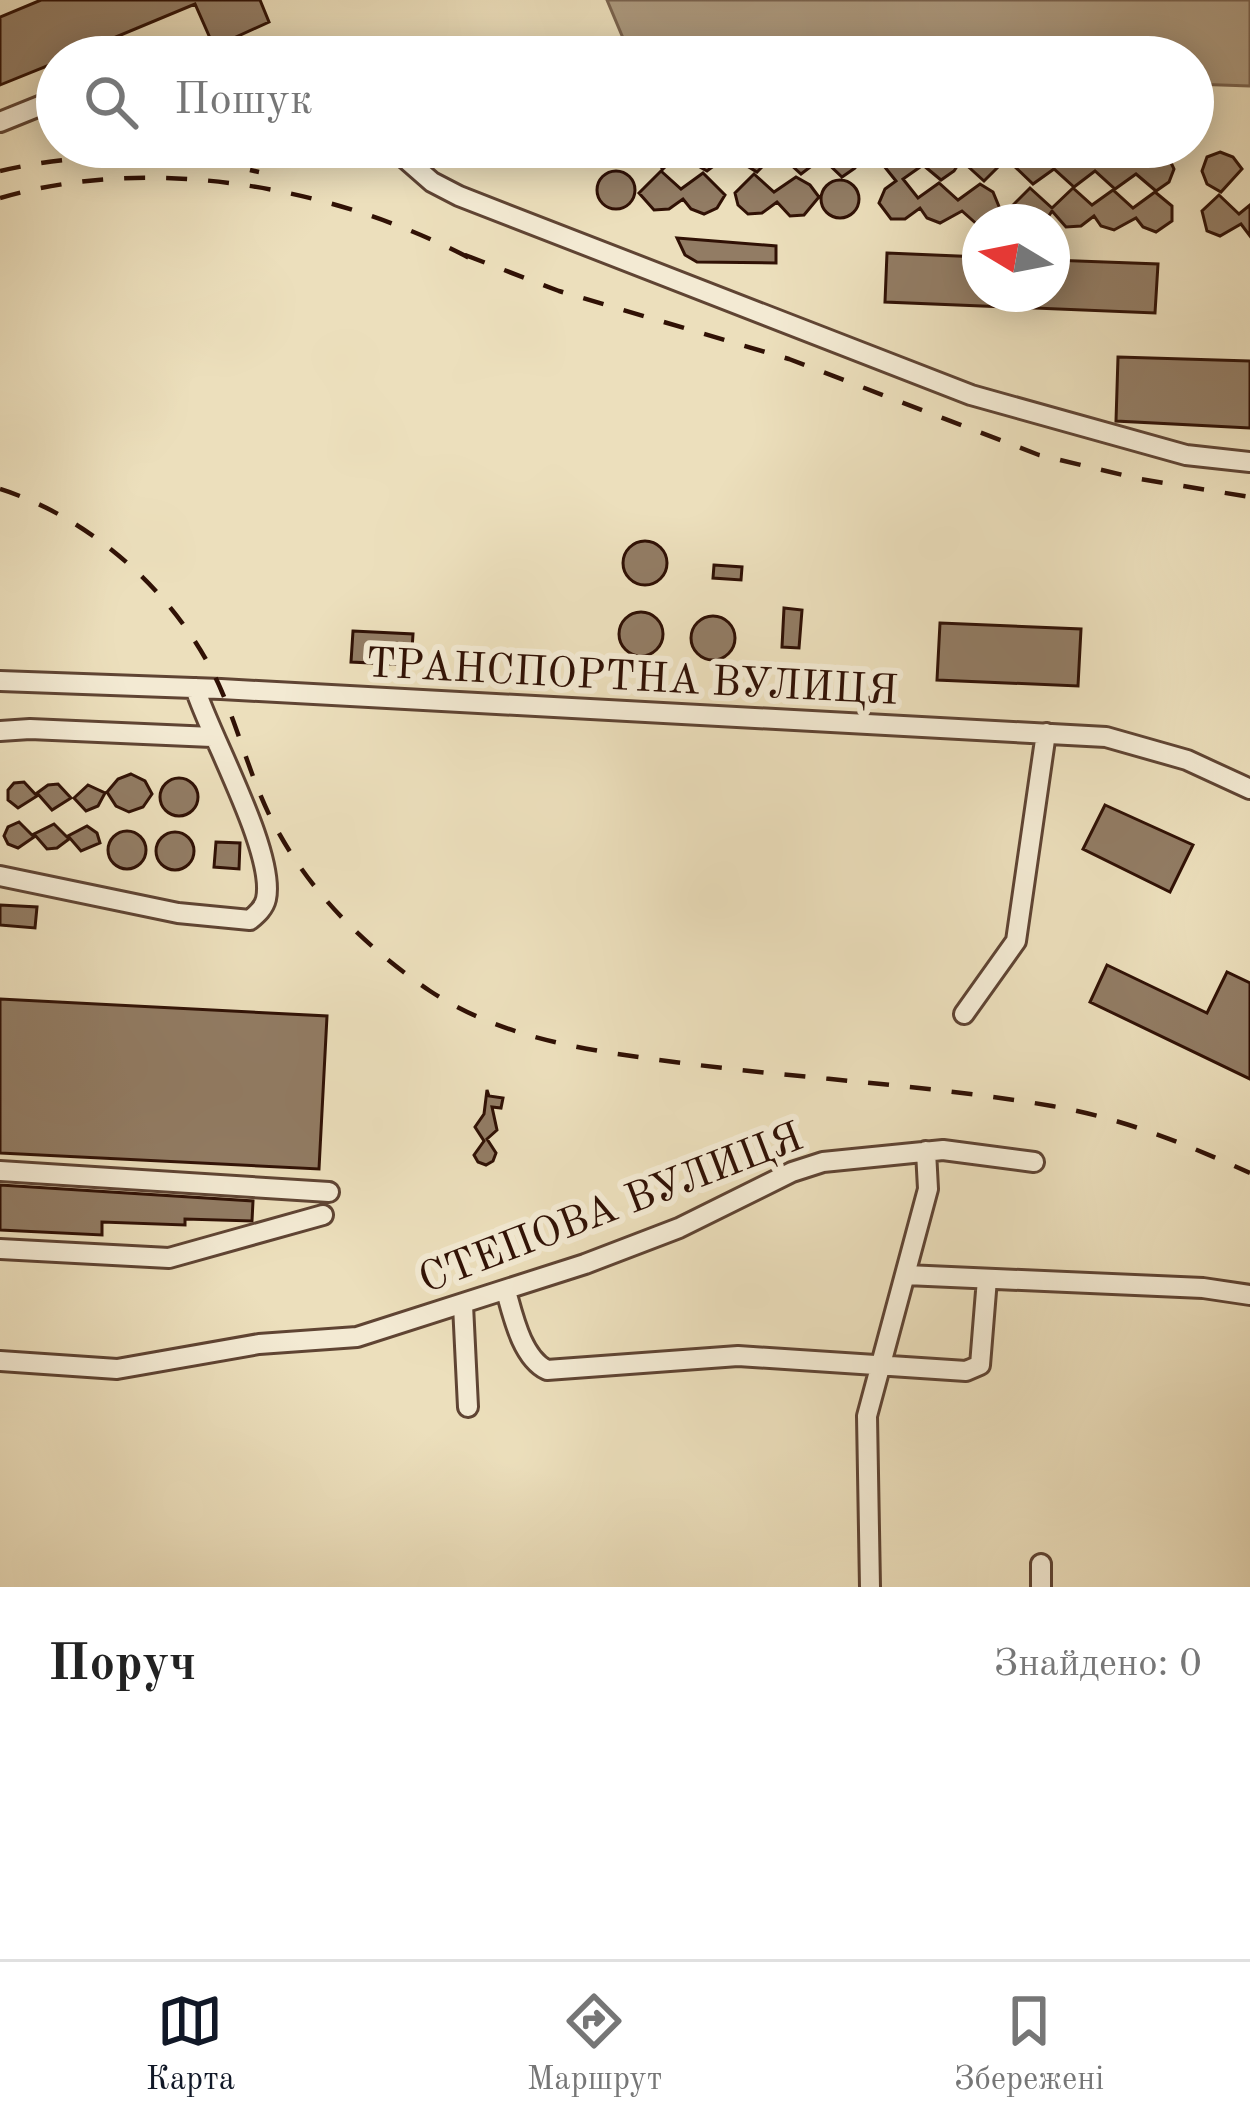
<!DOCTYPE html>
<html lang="uk">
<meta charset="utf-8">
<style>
body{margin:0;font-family:"Old Standard TT",serif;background:#f2f2f2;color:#222}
.compass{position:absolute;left:962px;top:204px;width:108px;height:108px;border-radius:50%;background:#fff;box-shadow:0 6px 30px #0003;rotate:280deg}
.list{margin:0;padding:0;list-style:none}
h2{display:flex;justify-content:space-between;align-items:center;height:156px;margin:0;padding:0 48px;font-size:51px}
h2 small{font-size:39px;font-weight:400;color:#767676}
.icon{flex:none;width:66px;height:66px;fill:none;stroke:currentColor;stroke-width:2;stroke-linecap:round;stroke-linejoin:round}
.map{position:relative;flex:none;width:1250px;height:1587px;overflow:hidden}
.search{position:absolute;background:#fff;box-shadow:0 6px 30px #0003;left:36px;right:36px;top:36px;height:132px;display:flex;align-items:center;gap:30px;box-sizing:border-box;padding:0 42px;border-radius:66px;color:#767676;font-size:45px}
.sheet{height:372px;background:#fff}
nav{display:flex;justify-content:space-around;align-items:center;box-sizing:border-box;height:168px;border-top:3px solid #e0e0e0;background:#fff;font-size:33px;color:#767676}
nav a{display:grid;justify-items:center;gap:6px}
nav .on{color:#111827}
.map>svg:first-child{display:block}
.water{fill:#ac997e;stroke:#7a634e;stroke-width:3}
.building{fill:#927c64;stroke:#301105;stroke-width:3}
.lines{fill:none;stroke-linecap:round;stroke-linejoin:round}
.minor-casing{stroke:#5f4433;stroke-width:24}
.minor{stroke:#f3ead3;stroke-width:18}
.rail{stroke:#301105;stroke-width:4.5;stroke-dasharray:21 21;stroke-linecap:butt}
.labels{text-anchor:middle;stroke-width:12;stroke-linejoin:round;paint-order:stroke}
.street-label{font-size:42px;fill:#301105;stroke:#f3ead3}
</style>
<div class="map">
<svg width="1250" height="1587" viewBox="0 0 1250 1587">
<rect width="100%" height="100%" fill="#ecdfbc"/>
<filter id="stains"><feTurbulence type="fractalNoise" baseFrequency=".00167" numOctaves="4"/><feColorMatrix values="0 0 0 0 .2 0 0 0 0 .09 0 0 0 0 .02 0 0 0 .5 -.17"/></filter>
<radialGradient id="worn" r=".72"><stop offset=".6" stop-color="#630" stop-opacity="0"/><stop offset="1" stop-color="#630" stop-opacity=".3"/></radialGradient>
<path class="water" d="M607,0H1250V86L1193,84V57H631Z"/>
<path class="building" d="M41,0H260L269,22L214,47L195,4L68,57H57V62L0,85V17Z
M600,147H729L719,162L707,171L693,163L683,149L663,169L642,150L620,166Z
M731,147H859L860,154L855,168L842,177L822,158L801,174L777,152L757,172L744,164Z
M887,147H955L963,157L954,171L941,180L923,165L903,179L918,198L939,183L958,200L980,184L993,192L1000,209L989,222H980V227L962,211L940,223L927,218L920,208L905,219H891L879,203L885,189L896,181L884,166Z
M970,147H997L1006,159L984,181L962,161Z
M1023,147H1043L1052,158L1066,148L1080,147L1093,160L1114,149L1127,154L1133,162L1155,151L1168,156L1174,169L1169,182L1156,191L1136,174L1115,189L1095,171L1074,187L1054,169L1033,184L1011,163Z
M1220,152L1233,157L1242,169L1221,192L1207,184L1202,171L1207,157Z
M661,171L681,189L703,173L725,195L717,208L704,214L691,209L683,199L669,209L654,210L639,193Z
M597 190a19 19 0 1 1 38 0a19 19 0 1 1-38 0Z
M754,174L774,192L796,177L810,185L819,197L804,215L790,216L777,202L762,213L748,214L738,205L735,193Z
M821 199a19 19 0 1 1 38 0a19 19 0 1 1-38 0Z
M1030,188L1052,208L1073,188L1092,205L1113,190L1133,208L1155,192L1172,206V221L1156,232L1143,227L1136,218L1114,230L1101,226L1094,216L1081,226L1066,227L1052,211L1045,222H1017L1011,207Z
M1219,195L1239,214L1250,205V236L1241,224L1220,236L1207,231L1202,211Z
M677,238L776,246V263L697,262L685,255Z
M887,253L980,257V294H1052V260L1158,264L1155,313L885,302Z
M1118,357L1250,361V428L1116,421Z
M623 563a22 22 0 1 1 44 0a22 22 0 1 1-44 0Z
M714,565L742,567L741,580L713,578Z
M784,608L802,610L799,648L782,647Z
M619 634a22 22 0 1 1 44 0a22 22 0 1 1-44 0Z
M691 638a22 22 0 1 1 44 0a22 22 0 1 1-44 0Z
M940,623L1081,629L1078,686L937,680Z
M353,631L413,634L411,665L351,662Z
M131,774L145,781L152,794L143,807L129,812L116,806L107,792L118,779Z
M160 797a19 19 0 1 1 38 0a19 19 0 1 1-38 0Z
M24,782L37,796L18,808L8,800V790L14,783Z
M58,784L71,798L52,810L37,793L48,785Z
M88,785L105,793L98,806L86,811L74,798Z
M1105,805L1193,845L1170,892L1083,849Z
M19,822L34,837L18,848L8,844L4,836L8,827Z
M54,824L69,839L57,848L47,849L34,834Z
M87,826L97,833L100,843L81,851L68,836Z
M108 850a19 19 0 1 1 38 0a19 19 0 1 1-38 0Z
M156 851a19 19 0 1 1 38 0a19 19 0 1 1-38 0Z
M216,842L240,843L239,869L214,867Z
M0,905L37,907L35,928L0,925Z
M1107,965L1207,1013L1227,972L1250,983V1079L1090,1002Z
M0,999L327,1016L319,1169L0,1153Z
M487,1090L489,1096L503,1098L501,1108L492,1107L497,1130L487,1139L496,1153L493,1161L486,1165L478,1162L474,1155L484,1141L475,1127L484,1114Z
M0,1185L253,1201L252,1221L185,1219V1225L102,1222V1235L0,1230Z"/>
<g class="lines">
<g class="minor-casing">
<path id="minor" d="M0,122L57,99
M392,147L432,182L459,196L971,395L1186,455L1250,462
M0,681L221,689L1106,737L1187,760L1250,789
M0,731L30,729L212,737
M0,876L178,913L250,920C257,914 264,908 266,899C276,853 210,736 195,688
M964,1014L1016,941L1046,733
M0,1171L329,1192
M0,1249L169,1258L323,1215
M906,1275L1203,1288L1250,1295
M506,1291C513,1316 522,1358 547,1370L738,1356L966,1371L980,1365L987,1279
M463,1305L468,1407
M0,1361L117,1369L259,1344L357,1337L585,1264L679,1228L792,1172L823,1162L943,1150L1034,1162
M1041,1564V1587
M870,1587L867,1416L928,1189L926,1151"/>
</g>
<use href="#minor" class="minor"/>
<path class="rail" d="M0,171C85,151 174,152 259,172
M0,198C154,153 338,187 477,262
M465,255L559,291L789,359L1039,455L1140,479L1250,497
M0,489C95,519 183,600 222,692C242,739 254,791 280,835C316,899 370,950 430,991C506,1041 594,1051 682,1063C805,1079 930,1085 1052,1106C1122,1118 1186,1144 1250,1173"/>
</g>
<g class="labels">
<g class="street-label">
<text transform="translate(632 675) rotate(3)" y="15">ТРАНСПОРТНА ВУЛИЦЯ</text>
<text transform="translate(610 1206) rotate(-21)" y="15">СТЕПОВА ВУЛИЦЯ</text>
</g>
</g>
<rect width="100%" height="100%" filter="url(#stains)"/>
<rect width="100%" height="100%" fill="url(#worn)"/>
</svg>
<svg class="compass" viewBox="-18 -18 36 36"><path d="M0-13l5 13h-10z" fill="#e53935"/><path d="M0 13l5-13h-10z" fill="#767676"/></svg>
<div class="search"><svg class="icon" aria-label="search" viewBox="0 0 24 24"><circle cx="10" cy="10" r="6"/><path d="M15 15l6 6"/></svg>Пошук</div>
</div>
<section class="sheet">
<h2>Поруч<small>Знайдено: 0</small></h2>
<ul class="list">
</ul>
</section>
<nav>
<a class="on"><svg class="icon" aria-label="map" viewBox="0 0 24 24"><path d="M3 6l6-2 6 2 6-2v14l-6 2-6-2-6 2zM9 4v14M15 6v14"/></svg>Карта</a>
<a><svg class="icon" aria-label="directions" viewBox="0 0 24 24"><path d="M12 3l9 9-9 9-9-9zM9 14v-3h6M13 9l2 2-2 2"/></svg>Маршрут</a>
<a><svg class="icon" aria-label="saved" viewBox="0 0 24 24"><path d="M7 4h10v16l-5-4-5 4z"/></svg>Збережені</a>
</nav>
